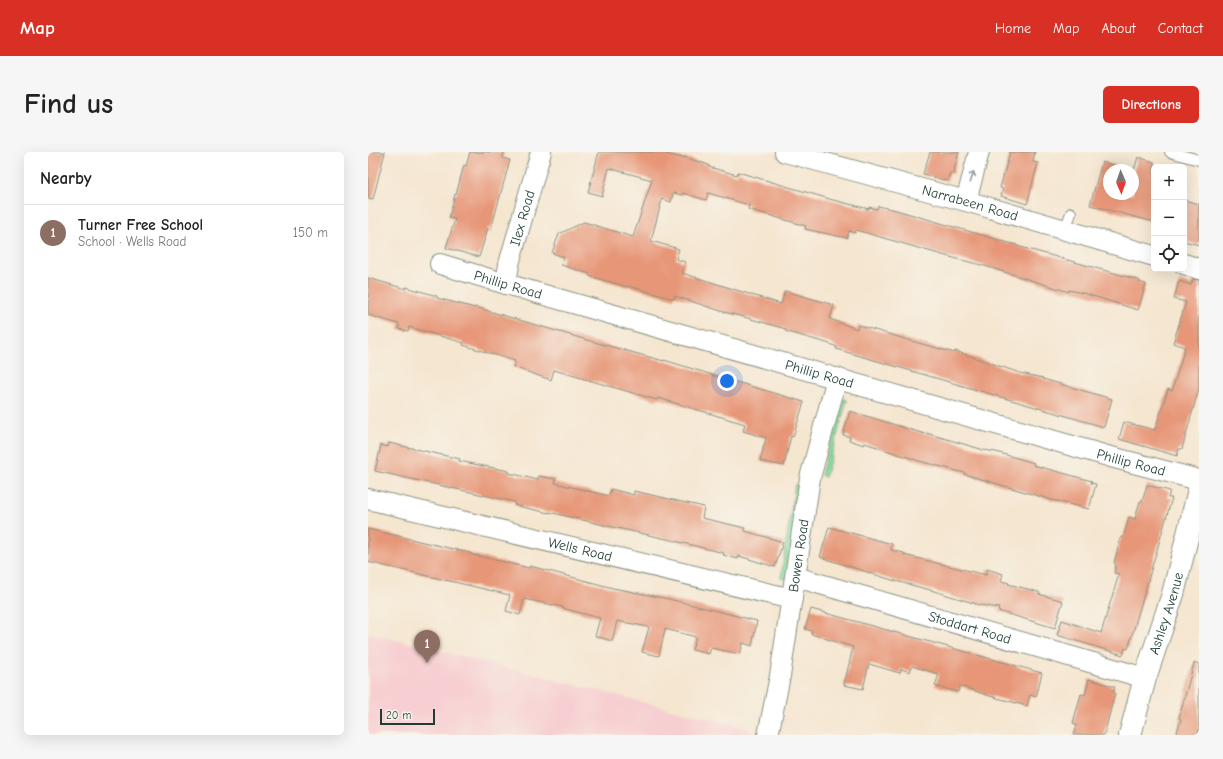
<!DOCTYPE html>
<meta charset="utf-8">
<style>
body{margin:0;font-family:"Comic Neue",sans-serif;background:#f6f6f6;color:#222}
.controls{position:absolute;right:12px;top:12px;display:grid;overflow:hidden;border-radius:6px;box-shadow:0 4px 16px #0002}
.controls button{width:36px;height:36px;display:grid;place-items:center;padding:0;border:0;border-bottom:1px solid #e0e0e0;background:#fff;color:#222;font:20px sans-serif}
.compass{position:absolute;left:735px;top:12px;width:36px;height:36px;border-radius:50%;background:#fff;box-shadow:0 4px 16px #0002;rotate:178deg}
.scale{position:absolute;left:12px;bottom:10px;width:55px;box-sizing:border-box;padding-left:4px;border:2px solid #1f3d34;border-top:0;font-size:11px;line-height:14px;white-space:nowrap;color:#1f3d34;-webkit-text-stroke:3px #f7f3e8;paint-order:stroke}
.you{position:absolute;left:359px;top:229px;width:14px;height:14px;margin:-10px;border:3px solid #fff;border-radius:50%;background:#1a73e8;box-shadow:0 0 0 6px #1a73e833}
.badge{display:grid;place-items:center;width:26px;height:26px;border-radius:50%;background:#d93025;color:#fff;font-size:13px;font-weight:700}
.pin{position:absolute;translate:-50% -33px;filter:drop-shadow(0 1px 2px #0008)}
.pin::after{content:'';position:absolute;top:21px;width:14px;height:12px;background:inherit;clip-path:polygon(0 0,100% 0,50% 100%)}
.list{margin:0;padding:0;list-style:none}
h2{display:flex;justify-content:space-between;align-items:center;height:52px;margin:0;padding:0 16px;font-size:17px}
h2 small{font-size:13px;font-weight:400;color:#767676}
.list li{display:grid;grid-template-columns:26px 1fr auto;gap:12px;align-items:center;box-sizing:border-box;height:56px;padding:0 16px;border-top:1px solid #e0e0e0}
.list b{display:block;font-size:15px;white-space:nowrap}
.list p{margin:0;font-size:13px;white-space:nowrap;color:#767676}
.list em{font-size:13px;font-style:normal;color:#767676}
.icon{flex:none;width:22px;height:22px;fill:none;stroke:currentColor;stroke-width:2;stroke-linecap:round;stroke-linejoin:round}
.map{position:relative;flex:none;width:831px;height:583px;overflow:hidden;border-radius:6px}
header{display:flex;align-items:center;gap:24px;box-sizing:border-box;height:56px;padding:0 20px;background:#d93025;color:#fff}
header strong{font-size:19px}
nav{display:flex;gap:22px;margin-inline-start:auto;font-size:14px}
.intro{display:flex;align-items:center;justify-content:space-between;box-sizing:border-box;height:96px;padding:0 24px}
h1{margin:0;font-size:28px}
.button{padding:10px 18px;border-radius:6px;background:#d93025;color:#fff;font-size:14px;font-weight:700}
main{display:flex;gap:24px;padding:0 24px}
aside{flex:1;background:#fff;border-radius:6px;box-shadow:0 4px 16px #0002}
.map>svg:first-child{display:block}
.built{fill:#f7cfd2}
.green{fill:#8be1a4;stroke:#558f6c}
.building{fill:#e79778;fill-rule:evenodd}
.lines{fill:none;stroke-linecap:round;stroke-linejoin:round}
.service-casing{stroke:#8a9282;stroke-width:12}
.minor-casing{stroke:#8a9282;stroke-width:22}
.tertiary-casing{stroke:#8a9282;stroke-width:24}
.service{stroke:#fff;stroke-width:10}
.minor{stroke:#fff;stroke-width:20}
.tertiary{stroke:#fff;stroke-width:22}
.oneway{stroke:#8f9e9a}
.labels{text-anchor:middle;stroke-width:3;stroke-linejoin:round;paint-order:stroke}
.street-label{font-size:14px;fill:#1f3d34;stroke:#f7f3e8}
</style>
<header>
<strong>Map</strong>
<nav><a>Home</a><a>Map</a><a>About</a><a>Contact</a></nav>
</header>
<div class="intro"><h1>Find us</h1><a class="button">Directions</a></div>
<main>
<aside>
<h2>Nearby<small></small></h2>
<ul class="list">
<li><span class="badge" style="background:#8d6e63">1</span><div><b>Turner Free School</b><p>School · Wells Road</p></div><em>150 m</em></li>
</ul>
</aside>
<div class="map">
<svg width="831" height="583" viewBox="0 0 831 583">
<rect width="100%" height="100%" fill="#f7f3e8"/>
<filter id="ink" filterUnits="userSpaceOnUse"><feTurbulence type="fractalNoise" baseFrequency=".025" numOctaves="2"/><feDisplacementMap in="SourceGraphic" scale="8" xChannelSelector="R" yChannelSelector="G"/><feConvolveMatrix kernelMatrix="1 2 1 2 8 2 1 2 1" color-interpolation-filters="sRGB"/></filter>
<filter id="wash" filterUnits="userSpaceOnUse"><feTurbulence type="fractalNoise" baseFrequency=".012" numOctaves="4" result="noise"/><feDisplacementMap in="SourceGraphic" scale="16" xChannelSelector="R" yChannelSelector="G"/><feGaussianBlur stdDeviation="0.9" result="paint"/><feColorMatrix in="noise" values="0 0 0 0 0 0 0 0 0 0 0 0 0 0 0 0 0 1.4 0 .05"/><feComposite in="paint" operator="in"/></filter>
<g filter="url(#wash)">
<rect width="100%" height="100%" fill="#f5e6d0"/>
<path class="built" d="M0,481L383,577L382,583H0Z"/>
<path class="green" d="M475,247L479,248L457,325L453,323Z
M427,333L437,335L420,427L413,426Z"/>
<g id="blocks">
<path class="building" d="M0,0H17L5,47L0,46Z
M102,0H136L135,6L142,8L123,77L120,76L111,105L78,96L87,67L81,66L87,42L88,43L96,13L98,14Z
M231,0H290L315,6L316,5L341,13V15L369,23L370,20L380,23L465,48L501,57V55L509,57L510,54L528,58L641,91L649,93V94L771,128V130L778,132L770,158L715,141L701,138V140L617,114L578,104L488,78L487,81L481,79L479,86L437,77L438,74L380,57L381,53L340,41L338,48L315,41L314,43L305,41L303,50L294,47L283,89L311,97L308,107L317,110L314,121L413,152L417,139L466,153L462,167L489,177L490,173L554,192L587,201V199L652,221L675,226V227L744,247L736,275L468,197L469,195L462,192L417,179L418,177L376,165L356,160L307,144L306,147L260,134V135L221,124L222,122L193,113L196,105L184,101L191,82L216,70L265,85L284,28L241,16L234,44L220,40Z
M562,0H591L585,22L582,21L579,29L555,22Z
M642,0H667L665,10L670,11L659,52L633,44L635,37L632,36Z
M770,5L786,10V70L722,53L734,10L766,18ZM741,18H765V42H741Z
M816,48L831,52V93L816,89Z
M0,126L38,137V135L69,144V146L107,156V155L219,188L296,209V208L348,224L436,250L425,285L423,284L416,314L392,309L398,286L375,279L377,272L290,246L289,248L186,218L183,228L145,215L147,209L95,193L96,191L41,175L40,179L31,177V172L0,163Z
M825,127L831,128V236L814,297H811L809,304L751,287L756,270L787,278L800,237L804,239L817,195L805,191L818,150L806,147L811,129L823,133Z
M482,259L557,282L558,281L616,298L628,300L666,311L665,313L724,329L723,331L728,332L721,357L684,348L596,322L597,321L551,309L497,291L496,293L481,288L482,285L475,283Z
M21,291L92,307L91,309L141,319V321L170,328V324L188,327L187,331L241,344L243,337L266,343V339L336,355L334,366L377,376V379L415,390L407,415L371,404L370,407L355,403L356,401L299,387L240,374L181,360V361L158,356L146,353L147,350L7,319L13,293L20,295Z
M779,333L802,339L800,346H804L760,497L757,496L755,503L689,483L694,468L733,481L751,422L746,421L748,412L746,411L753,385L755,386L761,365L767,367L772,349L774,350Z
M461,375L524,392L523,398L536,401V403L618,423L619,417L635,422L633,429L641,431L640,432L671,440V442L695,449L687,476L630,459L631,456L612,453L566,439L524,428L452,405Z
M0,377L102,401V402L161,416L162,414L245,436L301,447L389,469L384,494L375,491L372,502L343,496L341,502L324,498L328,485L297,477L291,504L274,500L281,475L249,469L244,489L227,484L232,466L194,456L195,455L156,447L152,463L138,459L142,443L0,410Z
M443,457L674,521L668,545L662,543L659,554L622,544L592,534L590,540L567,534L571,522L544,514L542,520L533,517L532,521L501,512L495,537L476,533L485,495L443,482L444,479L437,477Z
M826,511H831V583H808L813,567L811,566Z
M721,527L747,535L745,540L747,541L736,583H706L709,573L705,571L713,542L717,543Z"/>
</g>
</g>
<g filter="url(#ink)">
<use href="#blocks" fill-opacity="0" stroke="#8a9282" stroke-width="1"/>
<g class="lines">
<g class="service-casing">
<path id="service" d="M802,0L831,8
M697,78L703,61"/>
</g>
<g class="minor-casing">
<g id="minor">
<path id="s1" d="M417,0L598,49L786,104"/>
<path d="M598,49L611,0"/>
<path id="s2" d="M72,112L138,132L743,305L831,328"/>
<path d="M816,112L831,117"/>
<path id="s3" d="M138,132L141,112L173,0"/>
<path id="s4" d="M0,347L424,447"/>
<path id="s5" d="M428,425L777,526"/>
<path id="s6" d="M400,583L412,524L442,326L469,226"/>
</g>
</g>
<g class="tertiary-casing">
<g id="tertiary">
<path id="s7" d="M762,583L777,526L805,442L831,338"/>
</g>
</g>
<use href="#service" class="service"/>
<use href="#minor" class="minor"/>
<use href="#tertiary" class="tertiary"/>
</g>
<defs><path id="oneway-shaft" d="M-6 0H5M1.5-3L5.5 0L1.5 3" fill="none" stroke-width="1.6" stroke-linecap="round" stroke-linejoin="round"/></defs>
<use class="oneway" href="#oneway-shaft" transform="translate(604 25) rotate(-74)"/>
</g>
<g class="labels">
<g class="street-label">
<text dy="5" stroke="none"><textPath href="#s1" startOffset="192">Narrabeen Road</textPath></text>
<text dy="5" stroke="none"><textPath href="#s3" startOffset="68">Ilex Road</textPath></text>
<text dy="5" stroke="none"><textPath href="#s2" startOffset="71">Phillip Road</textPath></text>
<text dy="5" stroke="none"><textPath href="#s2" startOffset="395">Phillip Road</textPath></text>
<text dy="5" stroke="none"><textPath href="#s2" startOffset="719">Phillip Road</textPath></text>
<text dy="5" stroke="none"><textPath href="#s4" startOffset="218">Wells Road</textPath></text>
<text dy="5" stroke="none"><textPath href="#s6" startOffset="182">Bowen Road</textPath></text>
<text dy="5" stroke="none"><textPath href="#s7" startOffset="127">Ashley Avenue</textPath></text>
<text dy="5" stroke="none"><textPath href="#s5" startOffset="181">Stoddart Road</textPath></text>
</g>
</g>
</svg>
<div class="controls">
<button>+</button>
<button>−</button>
<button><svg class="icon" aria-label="locate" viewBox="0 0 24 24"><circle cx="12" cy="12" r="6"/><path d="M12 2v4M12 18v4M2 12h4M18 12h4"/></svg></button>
</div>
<svg class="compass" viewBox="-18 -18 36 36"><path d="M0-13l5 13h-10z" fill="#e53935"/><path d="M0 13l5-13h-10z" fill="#767676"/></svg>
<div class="scale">20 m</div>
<div class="you"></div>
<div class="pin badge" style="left:59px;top:511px;background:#8d6e63">1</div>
</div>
</main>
